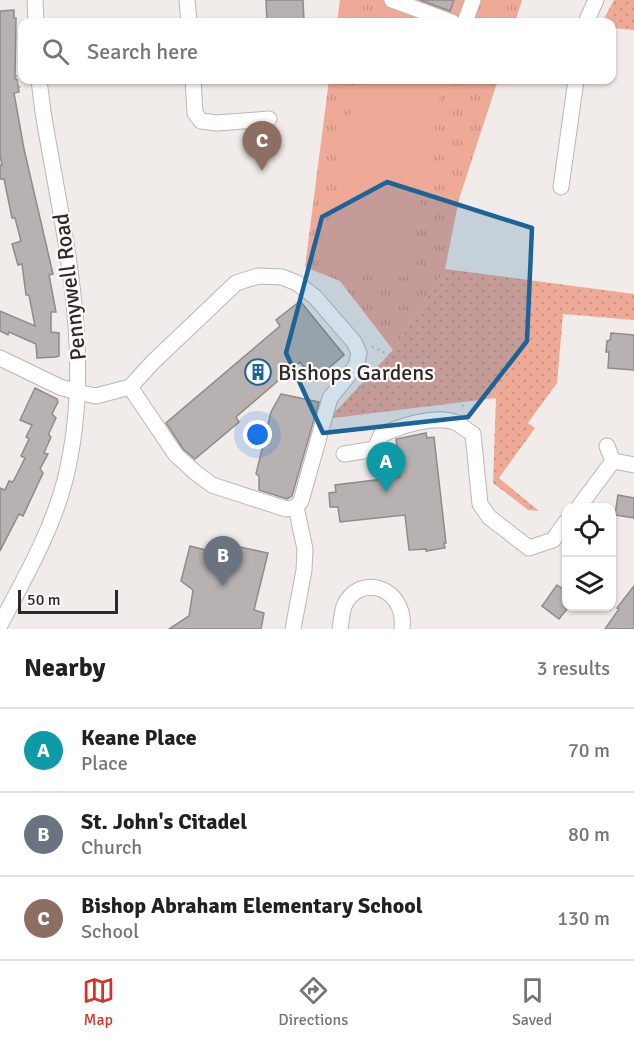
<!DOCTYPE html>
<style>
body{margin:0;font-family:Signika,sans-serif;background:#f2f2f2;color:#202124}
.controls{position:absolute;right:18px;bottom:18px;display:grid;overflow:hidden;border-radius:12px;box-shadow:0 2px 4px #0004}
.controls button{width:54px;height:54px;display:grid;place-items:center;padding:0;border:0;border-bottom:2px solid #e0e0e0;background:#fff;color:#202124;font:30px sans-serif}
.scale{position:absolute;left:18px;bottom:15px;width:100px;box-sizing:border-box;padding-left:6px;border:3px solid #2b2929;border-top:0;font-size:16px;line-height:21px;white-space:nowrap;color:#2b2929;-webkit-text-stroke:4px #fef9f8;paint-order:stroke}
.you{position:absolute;left:258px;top:435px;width:21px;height:21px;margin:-15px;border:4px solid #fff;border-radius:50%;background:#1a73e8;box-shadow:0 0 0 9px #1a73e833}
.badge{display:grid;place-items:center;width:39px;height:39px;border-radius:50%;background:#d93025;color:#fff;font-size:20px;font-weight:700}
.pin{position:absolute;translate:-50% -50px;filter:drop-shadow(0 2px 3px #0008)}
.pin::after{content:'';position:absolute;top:32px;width:21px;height:18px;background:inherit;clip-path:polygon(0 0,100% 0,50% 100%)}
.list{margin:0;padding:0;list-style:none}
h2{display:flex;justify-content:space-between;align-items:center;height:78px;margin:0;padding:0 24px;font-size:26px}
h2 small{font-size:20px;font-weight:400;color:#757577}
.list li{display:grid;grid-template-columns:39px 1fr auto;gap:18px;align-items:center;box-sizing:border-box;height:84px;padding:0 24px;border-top:2px solid #e0e0e0}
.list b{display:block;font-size:22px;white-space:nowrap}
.list p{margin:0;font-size:20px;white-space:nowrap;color:#757577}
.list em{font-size:20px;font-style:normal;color:#757577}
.icon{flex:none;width:33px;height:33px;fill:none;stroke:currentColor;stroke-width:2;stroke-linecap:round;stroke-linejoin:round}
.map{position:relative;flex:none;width:634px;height:629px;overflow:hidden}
.search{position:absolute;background:#fff;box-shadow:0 2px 4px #0004;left:18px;right:18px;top:18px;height:66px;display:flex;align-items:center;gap:15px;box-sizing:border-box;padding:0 21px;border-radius:12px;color:#757577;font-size:22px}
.sheet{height:330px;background:#fff}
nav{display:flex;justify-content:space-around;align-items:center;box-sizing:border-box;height:84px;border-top:2px solid #e0e0e0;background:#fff;font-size:16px;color:#757577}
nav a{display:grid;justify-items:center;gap:3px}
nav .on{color:#d93025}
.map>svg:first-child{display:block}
.grass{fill:url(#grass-dots)}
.park{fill:url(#park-tufts)}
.pitch{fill:#efa997}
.building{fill:#b7b2b1;stroke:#8f8b89;stroke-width:1.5}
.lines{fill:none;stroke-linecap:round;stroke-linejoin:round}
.minor-casing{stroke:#bbb6b5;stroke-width:17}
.path{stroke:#b4b0ae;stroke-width:2;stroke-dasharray:1.5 4.5;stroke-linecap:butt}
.minor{stroke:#fff;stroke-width:15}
.marked{fill:#1b6498;fill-opacity:0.2;stroke:#1b6498;stroke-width:4.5;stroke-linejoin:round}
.labels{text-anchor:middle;stroke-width:4.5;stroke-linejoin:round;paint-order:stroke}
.street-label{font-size:22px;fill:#2b2929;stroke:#fef9f8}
.poi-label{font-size:22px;fill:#2b2929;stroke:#fef9f8;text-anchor:start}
</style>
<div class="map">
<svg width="634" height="629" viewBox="0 0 634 629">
<defs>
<pattern id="grass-dots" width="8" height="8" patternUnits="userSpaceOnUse" patternTransform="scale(1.5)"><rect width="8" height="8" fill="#efa997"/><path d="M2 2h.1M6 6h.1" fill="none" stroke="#cd9182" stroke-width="1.8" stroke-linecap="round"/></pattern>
<pattern id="park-tufts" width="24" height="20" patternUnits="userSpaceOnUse" patternTransform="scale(1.5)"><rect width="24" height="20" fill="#efa997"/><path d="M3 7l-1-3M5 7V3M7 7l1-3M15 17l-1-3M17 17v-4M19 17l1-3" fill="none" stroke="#cd9182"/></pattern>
</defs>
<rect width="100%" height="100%" fill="#f1ecea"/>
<path class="grass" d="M614,0H634V30L612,28V22H602Z
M445,269L634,294V320L563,314L557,383L528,423L535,428L499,478L539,511L528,510L493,483L496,398L333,418L335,412L393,350Z"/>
<path class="park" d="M340,0H522L515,22H337Z
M329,80H498L459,199L445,269L393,350L340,281L305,267Z"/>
<path class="pitch" d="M356,80H443L407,278L322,267Z"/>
<path class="building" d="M266,0H303L304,22H267Z
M420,0H454L450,11Z
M14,10V18H16L15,79H17L19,92L14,93L24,149L53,274L49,275L56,312H51V332L59,333V356L56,357L37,358L36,344L9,332L8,335L0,331V311L35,326L29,295H26L22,264L18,265L12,244L21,241L15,218H12L4,179H0V165H2L0,155V11Z
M300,301L344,355L314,381L300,362L236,417L239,422L195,459L183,449L166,423L280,326L276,320Z
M611,333L634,335V370L608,368L609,352H606L607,341L610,340Z
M35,388L57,399L58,402L52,414L56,418L49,433V435L51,437L44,453L48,454L40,469L43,473L23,516L19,514L0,551V488L5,490L9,481L12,482L14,480L25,458L21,456L29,439L26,437L32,425L20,420Z
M281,394L319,402L292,496L287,499L259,490V476L256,474L271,412Z
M426,433L427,438L434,437L446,543H444L445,548L426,551V549L409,550L405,515L340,522L338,507H330L329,493L336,492L335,485L400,477L396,439Z
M618,495L634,498V518L615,515Z
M226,544L268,553L254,610L264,613L261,629H169L189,616L193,590L181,581L190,546L217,553Z
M557,585L567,592V609L559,619L542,606Z
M634,586V629H605L619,609L617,608Z"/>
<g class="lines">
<g class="minor-casing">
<path id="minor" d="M35,0L36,22
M187,0L189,22
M392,0L452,22
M465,22L473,0
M586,22L596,0
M193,80L195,113L201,121L217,123L269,119
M561,187L576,80
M0,358L60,387L77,392L96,396L130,387L153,362L236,283L258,276L282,277L297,283L315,297L354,342L359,353L356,366L330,398L301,501L296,507L286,509L212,485L196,473L176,455L130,387
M607,446L613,461L634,465
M344,454L375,449L381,435C400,426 436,414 457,423C462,426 468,431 473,434L480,504L489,517L529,548L553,540L566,522
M578,508L613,461
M0,625C24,579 52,531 65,480C96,357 63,233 43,112L39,80
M293,629L304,570L305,549L296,507
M340,629C341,622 342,613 344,606C359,572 407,587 402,629"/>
</g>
<path class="path" d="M16,76L22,75
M17,82H19L20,87L25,86
M372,347C380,349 390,357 397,358C408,360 419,353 430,354C456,357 462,389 463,410
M358,387C386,383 400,381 415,356"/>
<use href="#minor" class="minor"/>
</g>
<path class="marked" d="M387,182L532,228L527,341L468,417L323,433L286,353L322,217Z"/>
<defs>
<g id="building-ring" transform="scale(1.35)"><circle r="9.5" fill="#fef9f8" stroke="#1b6498" stroke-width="1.5"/><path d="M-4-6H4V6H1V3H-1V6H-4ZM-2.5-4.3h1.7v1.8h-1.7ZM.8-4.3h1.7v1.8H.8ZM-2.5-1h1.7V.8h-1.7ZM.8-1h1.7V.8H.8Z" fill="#1b6498"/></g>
</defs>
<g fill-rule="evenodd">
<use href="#building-ring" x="258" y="372"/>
</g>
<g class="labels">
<g class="street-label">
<text transform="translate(69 287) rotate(-97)" y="8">Pennywell Road</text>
</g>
<g class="poi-label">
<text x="278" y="380">Bishops Gardens</text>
</g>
</g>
</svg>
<div class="controls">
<button><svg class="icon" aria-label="locate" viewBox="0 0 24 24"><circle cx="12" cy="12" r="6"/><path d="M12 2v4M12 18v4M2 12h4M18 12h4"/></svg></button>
<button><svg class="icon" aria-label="layers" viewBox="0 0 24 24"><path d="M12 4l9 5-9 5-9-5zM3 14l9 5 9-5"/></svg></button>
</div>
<div class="scale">50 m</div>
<div class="you"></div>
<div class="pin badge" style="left:386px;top:492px;background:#0f9aa8">A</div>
<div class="pin badge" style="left:223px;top:586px;background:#6b7280">B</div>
<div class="pin badge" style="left:262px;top:171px;background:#8d6e63">C</div>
<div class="search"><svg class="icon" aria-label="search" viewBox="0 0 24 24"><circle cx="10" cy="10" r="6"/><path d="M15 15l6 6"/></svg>Search here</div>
</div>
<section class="sheet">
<h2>Nearby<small>3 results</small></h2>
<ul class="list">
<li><span class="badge" style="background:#0f9aa8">A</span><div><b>Keane Place</b><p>Place</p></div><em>70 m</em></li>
<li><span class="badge" style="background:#6b7280">B</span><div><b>St. John's Citadel</b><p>Church</p></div><em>80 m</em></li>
<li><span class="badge" style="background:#8d6e63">C</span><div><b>Bishop Abraham Elementary School</b><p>School</p></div><em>130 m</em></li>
</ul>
</section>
<nav>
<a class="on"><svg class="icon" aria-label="map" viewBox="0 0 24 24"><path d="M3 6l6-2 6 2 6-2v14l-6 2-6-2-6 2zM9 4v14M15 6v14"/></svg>Map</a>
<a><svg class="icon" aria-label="directions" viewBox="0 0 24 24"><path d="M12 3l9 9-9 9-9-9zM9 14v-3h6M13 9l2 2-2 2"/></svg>Directions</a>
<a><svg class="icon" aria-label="saved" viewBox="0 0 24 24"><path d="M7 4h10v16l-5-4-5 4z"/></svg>Saved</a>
</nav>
